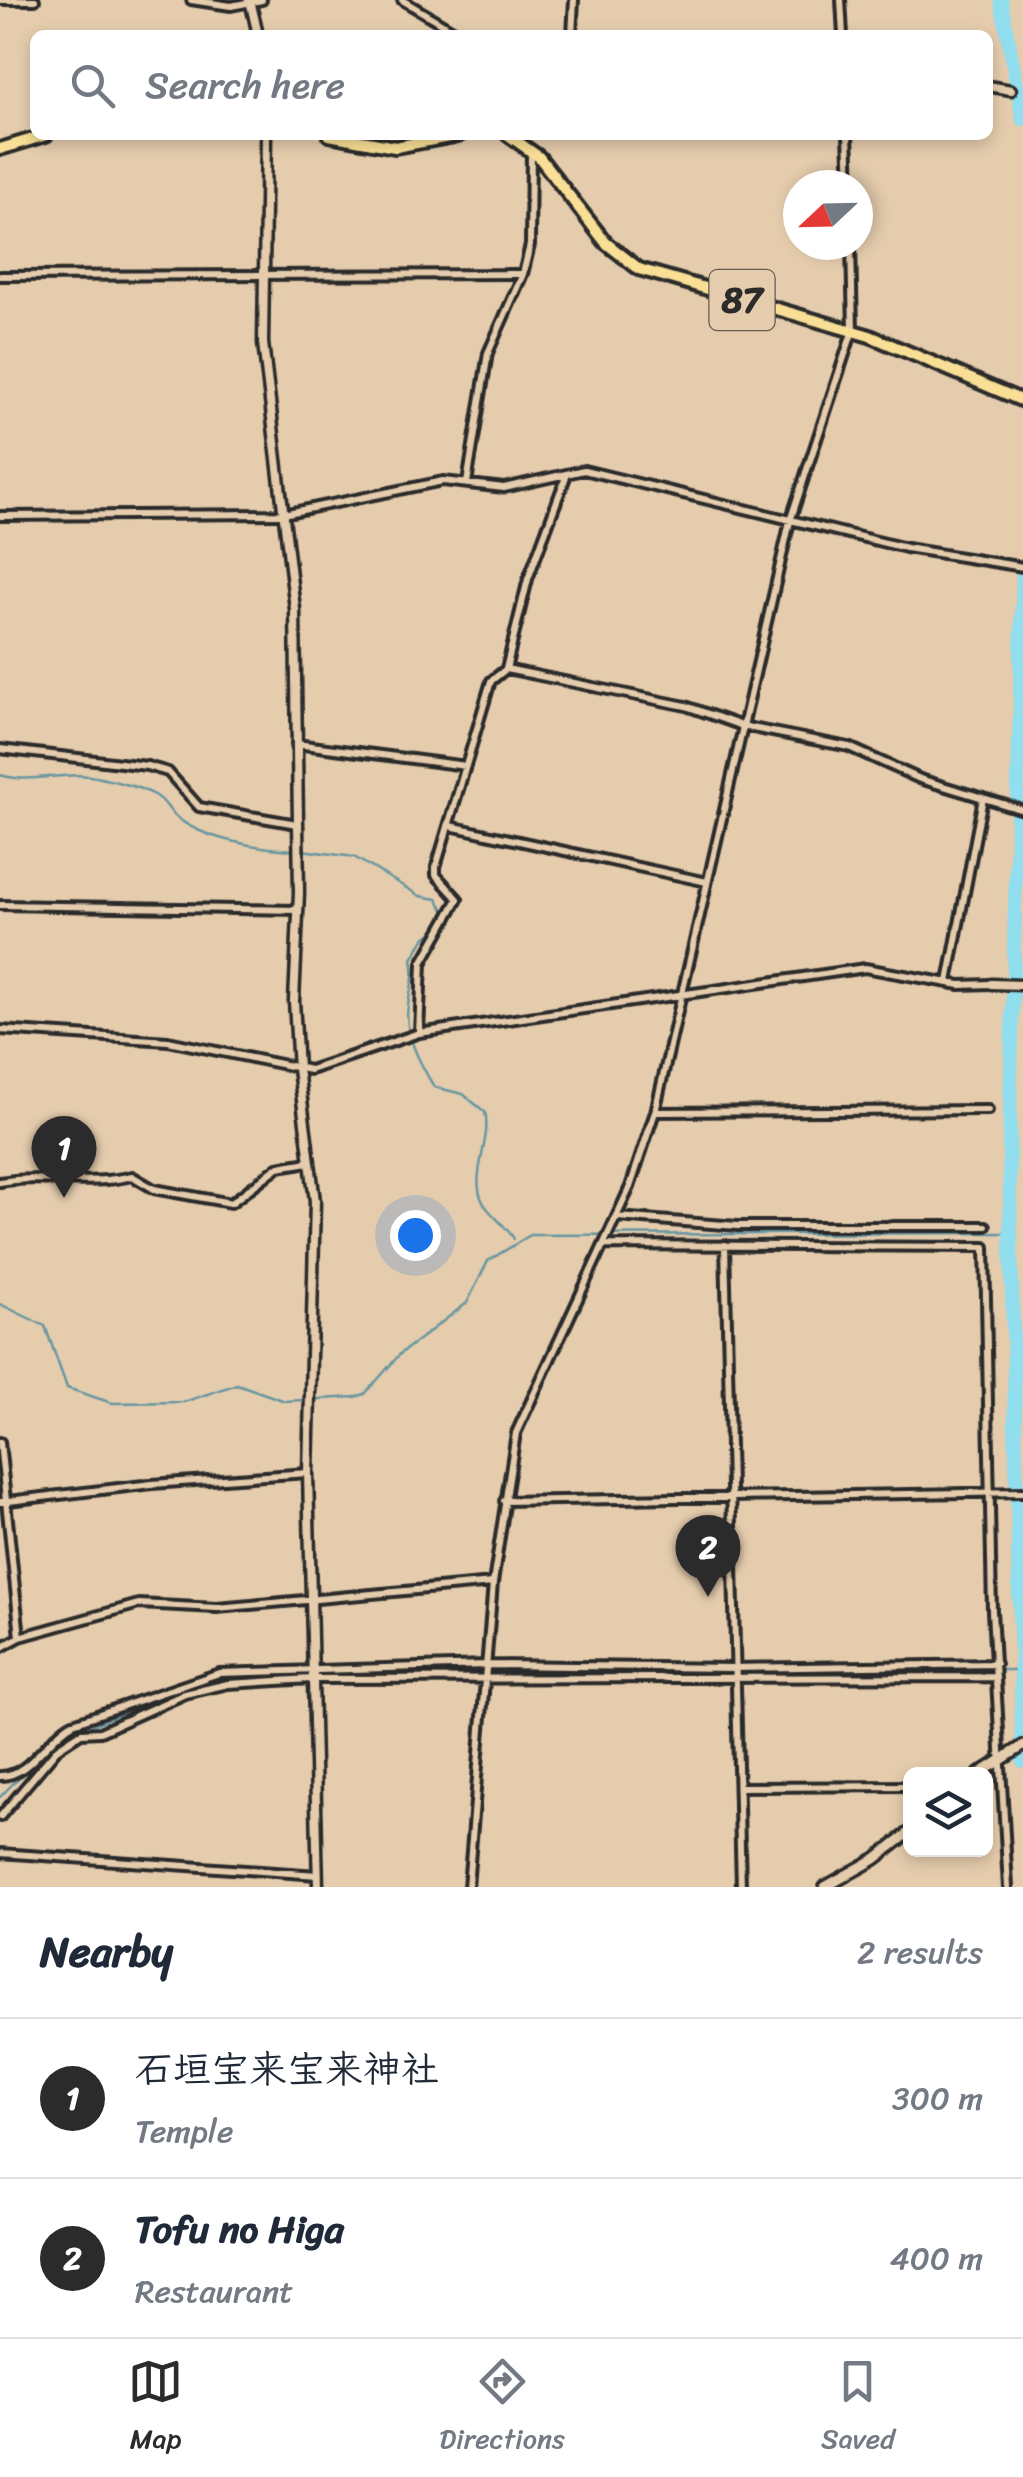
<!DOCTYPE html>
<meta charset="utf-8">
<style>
body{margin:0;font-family:Sriracha,"Klee One",sans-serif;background:#f2f2f3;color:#1f2937}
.controls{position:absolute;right:30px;bottom:30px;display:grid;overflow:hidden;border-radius:15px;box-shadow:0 5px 15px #0003}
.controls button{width:90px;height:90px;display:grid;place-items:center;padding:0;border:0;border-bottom:2px solid #e0e1e3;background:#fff;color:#1f2937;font:50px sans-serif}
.compass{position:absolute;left:783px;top:170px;width:90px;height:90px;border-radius:50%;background:#fff;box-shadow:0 5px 15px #0003;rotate:248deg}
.you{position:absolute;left:415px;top:1235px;width:35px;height:35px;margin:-25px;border:8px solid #fff;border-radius:50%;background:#1a73e8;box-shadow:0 0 0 15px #1a73e833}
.badge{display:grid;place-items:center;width:65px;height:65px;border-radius:50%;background:#2b2b2b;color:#fff;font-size:32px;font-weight:700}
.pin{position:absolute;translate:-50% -82px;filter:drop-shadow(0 2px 5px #0008)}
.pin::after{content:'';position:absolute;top:52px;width:35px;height:30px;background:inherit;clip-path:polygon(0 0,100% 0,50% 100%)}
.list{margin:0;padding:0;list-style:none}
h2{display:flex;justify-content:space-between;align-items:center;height:130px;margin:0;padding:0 40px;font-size:42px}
h2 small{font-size:32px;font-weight:400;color:#747a83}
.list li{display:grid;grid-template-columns:65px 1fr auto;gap:30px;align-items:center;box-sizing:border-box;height:160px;padding:0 40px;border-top:2px solid #e0e1e3}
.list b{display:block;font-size:38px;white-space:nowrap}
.list p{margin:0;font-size:32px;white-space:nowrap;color:#747a83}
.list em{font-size:32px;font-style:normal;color:#747a83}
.icon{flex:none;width:55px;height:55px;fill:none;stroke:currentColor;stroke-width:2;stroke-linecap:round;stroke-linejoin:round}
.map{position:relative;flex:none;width:1023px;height:1887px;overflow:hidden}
.search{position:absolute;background:#fff;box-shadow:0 5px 15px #0003;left:30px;right:30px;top:30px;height:110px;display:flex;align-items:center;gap:25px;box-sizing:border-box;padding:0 35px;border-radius:15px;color:#747a83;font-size:38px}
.sheet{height:450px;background:#fff}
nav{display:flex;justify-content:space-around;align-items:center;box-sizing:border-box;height:140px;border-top:2px solid #e0e1e3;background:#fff;font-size:28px;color:#747a83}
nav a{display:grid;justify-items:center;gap:5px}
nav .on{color:#2b2b2b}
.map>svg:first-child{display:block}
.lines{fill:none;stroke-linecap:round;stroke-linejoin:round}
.stream{stroke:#6896a0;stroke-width:2.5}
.river{stroke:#90deee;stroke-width:14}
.minor-casing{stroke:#2b2b2b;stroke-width:14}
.tertiary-casing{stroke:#2b2b2b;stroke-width:15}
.secondary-casing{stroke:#2b2b2b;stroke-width:16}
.primary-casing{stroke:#2b2b2b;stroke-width:18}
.minor{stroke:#e5ccad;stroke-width:6}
.tertiary{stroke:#e5ccad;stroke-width:8}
.secondary{stroke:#e5ccad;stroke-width:9}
.primary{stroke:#f9df96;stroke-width:10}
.labels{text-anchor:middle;stroke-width:8;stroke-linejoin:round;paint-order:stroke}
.shield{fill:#e5ccad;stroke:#635b52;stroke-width:2.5}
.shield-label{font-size:35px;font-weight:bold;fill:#2b2b2b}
</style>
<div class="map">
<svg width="1023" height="1887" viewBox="0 0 1023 1887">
<rect width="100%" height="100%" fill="#e5ccad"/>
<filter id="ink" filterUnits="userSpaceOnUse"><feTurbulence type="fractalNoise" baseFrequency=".01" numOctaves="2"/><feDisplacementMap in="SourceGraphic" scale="20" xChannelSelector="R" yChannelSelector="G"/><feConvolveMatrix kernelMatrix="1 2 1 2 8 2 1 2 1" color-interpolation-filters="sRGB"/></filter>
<g filter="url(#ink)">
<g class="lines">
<path class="stream" d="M1019,707L1023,706
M0,775C33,785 67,769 101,778C117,782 146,788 159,798C166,803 169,811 175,816C203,840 258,848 294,850
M302,850L354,857L420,896L437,899L447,914
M438,928L424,939L412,959C416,978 410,988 408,1006C403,1033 421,1065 434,1087L463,1094L485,1112C492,1141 469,1176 483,1202C490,1215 506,1225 514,1239
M0,1304L45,1326L67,1388L112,1403L184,1402L237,1384L285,1401L355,1397L365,1394L400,1354L467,1303L488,1261L530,1235L1010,1233
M1000,1670H1018
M316,1674L992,1670
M57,1739L186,1688L268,1675
M0,1797L27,1769"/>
<path class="river" d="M1001,0L1023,119
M1023,573L1009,1156L1023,1761"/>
<g class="minor-casing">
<path id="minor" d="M0,0H35
M191,0L231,6L262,0
M402,0L461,35
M841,0L843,35
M572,35L574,0
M848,135L850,185
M0,276L523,274
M467,483L488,353L523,274L530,245L531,151
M0,516L283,514L443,481L504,488L584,470L906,548L1023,567
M506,669L686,706L742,726L849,747L920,779L1023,810
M296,744L466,766
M0,749L147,766L168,772L199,807L297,824
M450,826L707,882
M0,905L298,910
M948,982L983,798
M0,1030L168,1041L310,1070L419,1033L865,968L960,985L991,984
M419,1033L422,963L458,899L436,875V867L491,681L506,669L528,579L567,474
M655,1112L988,1110
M0,1182C45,1174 88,1187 132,1176L154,1189L231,1203L278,1167L309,1162
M617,1217L738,1226H986
M603,1245L985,1247L992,1611L1008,1887
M725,1245L741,1887
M0,1442L20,1637
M504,1501L1023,1492
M0,1502L152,1484L308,1473
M0,1648L20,1637L139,1604L217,1608L493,1583
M0,1776C29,1777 48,1736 73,1723L219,1673L487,1665L733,1668L996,1664
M742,1787L910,1786
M0,1817L58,1748L81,1733L100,1732L185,1694L228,1684L312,1679L995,1677
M0,1853L318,1875
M468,1887L493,1583L516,1433L630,1187L655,1112L790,521L853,330L851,245"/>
</g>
<g class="tertiary-casing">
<path id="tertiary" d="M250,0L258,35
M988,86L1011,90
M266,135L263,343L295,609L299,893L294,1001L298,1069L315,1201L308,1473L318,1887
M991,984L1023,985"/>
</g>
<g class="secondary-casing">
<path id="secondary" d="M979,1774L1023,1746
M825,1887L875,1859L910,1832"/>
</g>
<g class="primary-casing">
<path id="primary" d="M329,135L395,147L460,135
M508,135L539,157L606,243L639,269L870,336L1023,401
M0,149L46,135"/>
</g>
<use href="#minor" class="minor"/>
<use href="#tertiary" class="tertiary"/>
<use href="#secondary" class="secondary"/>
<use href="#primary" class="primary"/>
</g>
</g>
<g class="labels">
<rect class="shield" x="709.5" y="270" width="65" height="60" rx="8"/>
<g class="shield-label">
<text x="742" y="312">87</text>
</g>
</g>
</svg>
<div class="controls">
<button><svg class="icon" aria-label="layers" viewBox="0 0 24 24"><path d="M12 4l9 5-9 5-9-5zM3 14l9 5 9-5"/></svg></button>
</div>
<svg class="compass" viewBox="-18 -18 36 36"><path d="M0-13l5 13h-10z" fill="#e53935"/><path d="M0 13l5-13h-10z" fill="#747a83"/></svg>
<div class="you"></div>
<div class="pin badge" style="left:64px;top:1198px">1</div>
<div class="pin badge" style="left:708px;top:1597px">2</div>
<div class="search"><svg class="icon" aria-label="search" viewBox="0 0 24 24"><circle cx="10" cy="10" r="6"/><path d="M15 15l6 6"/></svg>Search here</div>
</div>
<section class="sheet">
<h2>Nearby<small>2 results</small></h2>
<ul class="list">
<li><span class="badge">1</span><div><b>石垣宝来宝来神社</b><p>Temple</p></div><em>300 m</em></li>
<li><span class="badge">2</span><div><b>Tofu no Higa</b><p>Restaurant</p></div><em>400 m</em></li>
</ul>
</section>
<nav>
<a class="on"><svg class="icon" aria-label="map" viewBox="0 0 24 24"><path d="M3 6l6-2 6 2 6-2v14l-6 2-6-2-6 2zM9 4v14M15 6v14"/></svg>Map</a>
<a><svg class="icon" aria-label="directions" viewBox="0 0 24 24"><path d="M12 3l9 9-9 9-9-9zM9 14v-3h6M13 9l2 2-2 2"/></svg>Directions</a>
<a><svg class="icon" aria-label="saved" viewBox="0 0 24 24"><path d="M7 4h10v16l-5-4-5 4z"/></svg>Saved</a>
</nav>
